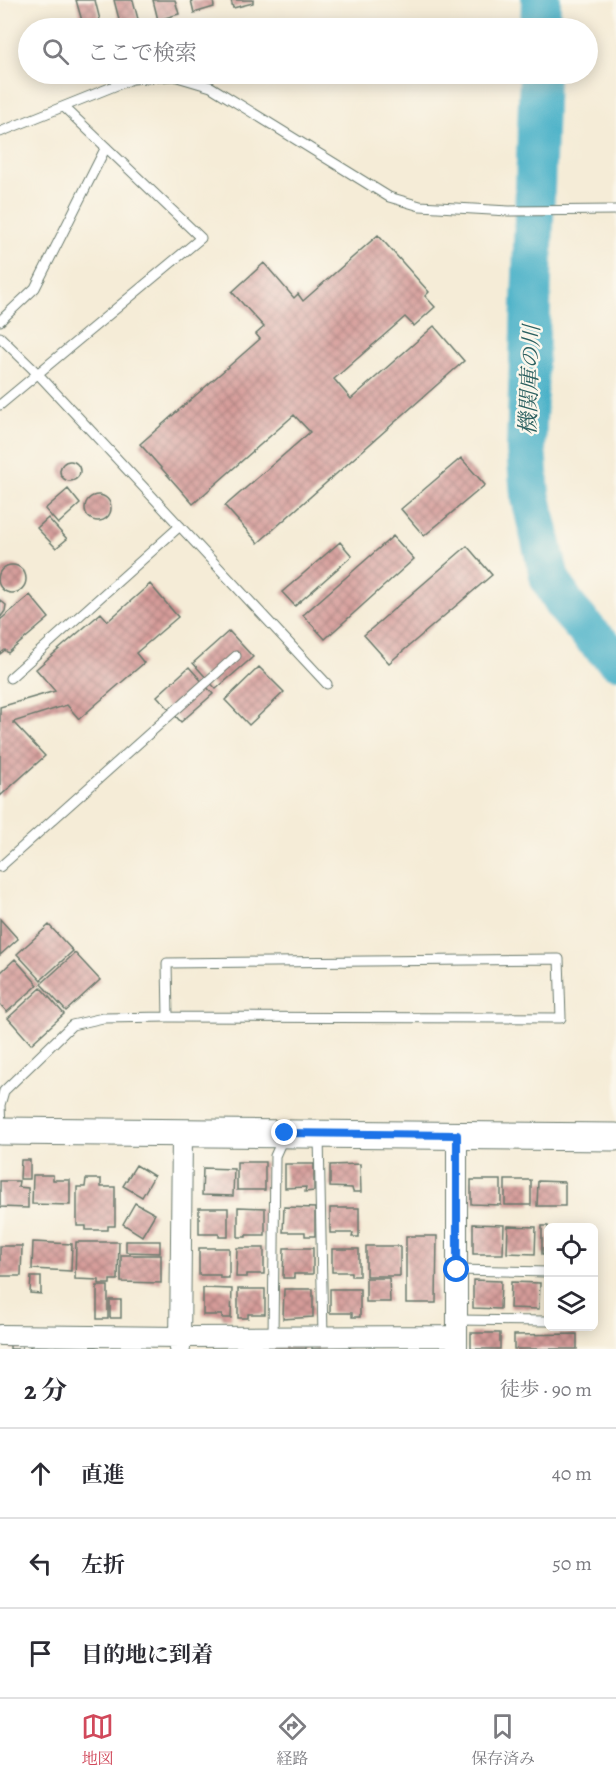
<!DOCTYPE html>
<html lang="ja">
<meta charset="utf-8">
<style>
body{margin:0;font-family:Alegreya,"Noto Serif JP",serif;background:#f7f7f7;color:#2b2b33}
.controls{position:absolute;right:18px;bottom:18px;display:grid;overflow:hidden;border-radius:9px;box-shadow:0 3px 15px #0003}
.controls button{width:54px;height:54px;display:grid;place-items:center;padding:0;border:0;border-bottom:2px solid #e1e1e2;background:#fff;color:#2b2b33;font:30px sans-serif}
.stop{position:absolute;width:18px;height:18px;margin:-14px;border:4px solid #1a73e8;border-radius:50%;background:#fff}
.stop.end{background:#1a73e8;border-color:#fff;box-shadow:0 2px 6px #0008}
.list{margin:0;padding:0;list-style:none}
h2{display:flex;justify-content:space-between;align-items:center;height:78px;margin:0;padding:0 24px;font-size:26px}
h2 small{font-size:20px;font-weight:400;color:#7c7c81}
.list li{display:grid;grid-template-columns:39px 1fr auto;gap:18px;align-items:center;box-sizing:border-box;height:90px;padding:0 24px;border-top:2px solid #e1e1e2}
.list b{display:block;font-size:22px;white-space:nowrap}
.list em{font-size:20px;font-style:normal;color:#7c7c81}
.icon{flex:none;width:33px;height:33px;fill:none;stroke:currentColor;stroke-width:2;stroke-linecap:round;stroke-linejoin:round}
.map{position:relative;flex:none;width:616px;height:1349px;overflow:hidden}
.search{position:absolute;background:#fff;box-shadow:0 3px 15px #0003;left:18px;right:18px;top:18px;height:66px;display:flex;align-items:center;gap:15px;box-sizing:border-box;padding:0 21px;border-radius:33px;color:#7c7c81;font-size:22px}
.sheet{height:348px;background:#fff}
nav{display:flex;justify-content:space-around;align-items:center;box-sizing:border-box;height:84px;border-top:2px solid #e1e1e2;background:#fff;font-size:16px;color:#7c7c81}
nav a{display:grid;justify-items:center;gap:3px}
nav .on{color:#d1495b}
.map>svg:first-child{display:block}
.lines{fill:none;stroke-linecap:round;stroke-linejoin:round}
.river{stroke:#49b1c8;stroke-width:40}
.building{fill:url(#building-cross-hatch)}
.lane-casing{stroke:#6a7a6d;stroke-width:11}
.street-casing{stroke:#6a7a6d;stroke-width:22}
.secondary-casing{stroke:#6a7a6d;stroke-width:29}
.lane{stroke:#fff;stroke-width:9}
.street{stroke:#fff;stroke-width:20}
.secondary{stroke:#fff;stroke-width:27}
.route{stroke:#1a73e8;stroke-width:8}
.labels{text-anchor:middle;stroke-width:5;stroke-linejoin:round;paint-order:stroke}
.water-label{font-size:22px;font-style:italic;fill:#2c6060;stroke:#fbf7ec}
</style>
<div class="map">
<svg width="616" height="1349" viewBox="0 0 616 1349">
<defs>
<pattern id="building-cross-hatch" width="8" height="8" patternUnits="userSpaceOnUse" patternTransform="scale(1.5)"><rect width="8" height="8" fill="#d59b99"/><path d="M0 0l8 8M0 8l8-8" fill="none" stroke="#ac807e"/></pattern>
</defs>
<rect width="100%" height="100%" fill="#fbf7ec"/>
<filter id="ink" filterUnits="userSpaceOnUse"><feTurbulence type="fractalNoise" baseFrequency=".0167" numOctaves="2"/><feDisplacementMap in="SourceGraphic" scale="12" xChannelSelector="R" yChannelSelector="G"/><feConvolveMatrix kernelMatrix="1 2 1 2 8 2 1 2 1" color-interpolation-filters="sRGB"/></filter>
<filter id="wash" filterUnits="userSpaceOnUse"><feTurbulence type="fractalNoise" baseFrequency=".008" numOctaves="4" result="noise"/><feDisplacementMap in="SourceGraphic" scale="24" xChannelSelector="R" yChannelSelector="G"/><feGaussianBlur stdDeviation="1.35" result="paint"/><feColorMatrix in="noise" values="0 0 0 0 0 0 0 0 0 0 0 0 0 0 0 0 0 1.4 0 .05"/><feComposite in="paint" operator="in"/></filter>
<g filter="url(#wash)">
<rect width="100%" height="100%" fill="#f5ecd7"/>
<g class="lines">
<path class="river" d="M540,28L541,0
M539,74L526,449L530,494L550,579L568,609L591,635L616,659"/>
</g>
<g id="blocks">
<path class="building" d="M76,0H95L102,28H84Z
M114,0H133L139,23L121,27Z
M153,0H175L179,14L158,20Z
M191,0H213L214,7L194,13Z
M231,0H253V3L233,8Z
M378,235L429,292L425,296L435,307L414,326L405,317L334,379L351,399L434,326L464,361L258,543L225,506L310,432L294,415L193,504L140,444L260,339L256,334L264,327L232,292L264,263L294,298L298,294L303,301Z
M461,458L485,485L424,536L401,509Z
M60 471a10 10 0 1 1 20 0a10 10 0 1 1-20 0Z
M68,489L80,504L58,524L45,509Z
M85 508a13 13 0 1 1 26 0a13 13 0 1 1-26 0Z
M48,518L67,539L56,548L37,528Z
M393,536L414,559L325,639L303,615Z
M340,542L352,556L295,606L282,592Z
M467,546L492,575L389,663L364,635Z
M-2 579a14 14 0 1 1 28 0a14 14 0 1 1-28 0Z
M150,584L178,617L136,653L144,663L79,719L67,705L13,722L45,756L0,796V707L55,691L36,669L101,613L108,621Z
M30,595L49,618L8,653L5,650L0,654V620Z
M0,600L6,605L5,611L0,618Z
M229,631L253,657L216,689L193,663Z
M189,667L213,694L181,722L157,696Z
M259,667L284,692L249,725L225,700Z
M0,919L18,939L0,955Z
M49,925L73,951L41,980L17,954Z
M75,953L100,980L66,1011L41,984Z
M15,959L38,985L7,1012L0,1004V973Z
M41,988L64,1014L31,1044L8,1018Z
M21,1160H30V1179H20Z
M237,1162H265V1190H237Z
M285,1164H314V1191L305,1192L306,1187L285,1188Z
M360,1164L361,1192H353L352,1188L330,1187V1165Z
M136,1165L154,1176L142,1197L123,1186Z
M203,1168L234,1169L233,1196L202,1195Z
M33,1175H53V1180H70V1205L32,1204Z
M86,1179H101V1187H115V1226H108V1230H86V1226H77V1187H85Z
M471,1180H501V1205L471,1204Z
M505,1180H531V1205H505Z
M0,1181H19L18,1187L28,1188V1208L0,1207Z
M538,1181L565,1182V1206H537Z
M135,1203L155,1214L142,1236L123,1224Z
M238,1207L265,1208V1235H246V1237H238Z
M284,1207L315,1208V1236H305V1232H283Z
M199,1208H228V1237H219V1234H199Z
M330,1208H359V1237H352L353,1233H330Z
M473,1224L504,1225L503,1254H473Z
M508,1226L536,1227L535,1254L507,1253Z
M542,1226H548V1254H542Z
M406,1236H437L436,1303H406Z
M126,1241H160V1253L126,1252Z
M33,1242L72,1244L71,1271L32,1269Z
M76,1242H119L118,1280H110V1284H99V1280L75,1279Z
M0,1246H22L21,1276H0Z
M366,1246H400V1276H366Z
M199,1248H229V1278H220V1275H199Z
M237,1248H264V1274H247V1277H236Z
M284,1248H313V1274H294V1278H283Z
M332,1249H359V1276H351V1272H332Z
M121,1255H161V1283L121,1282Z
M31,1277H41V1294L30,1293Z
M366,1278H389L390,1302H366Z
M473,1280L501,1281L500,1309L473,1308Z
M511,1282L540,1283L539,1309L510,1308Z
M97,1286H108V1319H97Z
M203,1288L232,1289L231,1318H222V1315H203Z
M238,1289H265V1314H248V1318H238Z
M284,1289H313V1317L283,1319Z
M330,1289H360V1317H352V1313H330Z
M110,1300H121V1318H110Z
M471,1333H500V1349H471Z
M577,1334V1349H514V1335Z
M267,1342H306V1349H267Z
M10,1343H22V1349H10Z
M312,1345L350,1347V1349H312Z
M30,1346H48V1349H30Z
M56,1346L96,1347V1349H55Z"/>
</g>
</g>
<g filter="url(#ink)">
<use href="#blocks" fill-opacity="0" stroke="#6a7a6d" stroke-width="1.5"/>
<g class="lines">
<g class="lane-casing">
<path id="lane" d="M0,132L132,79L174,76L211,87L389,197L420,206L509,211L616,210
M0,321L35,288L106,147
M0,337L38,374L327,684
M0,405L201,238L64,107
M10,678L180,526
M0,867L236,656
M1,1129L0,1105L4,1091L72,1025L103,1018L168,1017L561,1018L559,959L167,963L168,1017
M319,1136L323,1337
M457,1270L548,1272
M457,1320L548,1321
M273,1337L275,1156L283,1138"/>
</g>
<g class="street-casing">
<path id="street" d="M0,1335L180,1337L457,1336
M180,1349L182,1132
M457,1349V1135"/>
</g>
<g class="secondary-casing">
<path id="secondary" d="M0,1131L616,1137"/>
</g>
<use href="#lane" class="lane"/>
<use href="#street" class="street"/>
<use href="#secondary" class="secondary"/>
</g>
</g>
<g class="lines" filter="url(#ink)">
<path class="route" d="M285,1133L457,1135V1270"/>
</g>
<g class="labels">
<g class="water-label">
<text transform="translate(529 380) rotate(-88)" y="8">機関庫の川</text>
</g>
</g>
</svg>
<div class="controls">
<button><svg class="icon" aria-label="locate" viewBox="0 0 24 24"><circle cx="12" cy="12" r="6"/><path d="M12 2v4M12 18v4M2 12h4M18 12h4"/></svg></button>
<button><svg class="icon" aria-label="layers" viewBox="0 0 24 24"><path d="M12 4l9 5-9 5-9-5zM3 14l9 5 9-5"/></svg></button>
</div>
<div class="stop" style="left:457px;top:1270px"></div>
<div class="stop end" style="left:285px;top:1133px"></div>
<div class="search"><svg class="icon" aria-label="search" viewBox="0 0 24 24"><circle cx="10" cy="10" r="6"/><path d="M15 15l6 6"/></svg>ここで検索</div>
</div>
<section class="sheet">
<h2>2 分<small>徒歩 · 90 m</small></h2>
<ul class="list">
<li><svg class="icon" aria-label="ahead" viewBox="0 0 24 24"><path d="M12 20V5M6 11l6-6 6 6"/></svg><div><b>直進</b></div><em>40 m</em></li>
<li><svg class="icon" aria-label="left" viewBox="0 0 24 24"><path d="M17 20v-9H6M10 6l-5 5 5 5"/></svg><div><b>左折</b></div><em>50 m</em></li>
<li><svg class="icon" aria-label="arrive" viewBox="0 0 24 24"><path d="M6 21V4h12l-3 4 3 4H6"/></svg><div><b>目的地に到着</b></div></li>
</ul>
</section>
<nav>
<a class="on"><svg class="icon" aria-label="map" viewBox="0 0 24 24"><path d="M3 6l6-2 6 2 6-2v14l-6 2-6-2-6 2zM9 4v14M15 6v14"/></svg>地図</a>
<a><svg class="icon" aria-label="directions" viewBox="0 0 24 24"><path d="M12 3l9 9-9 9-9-9zM9 14v-3h6M13 9l2 2-2 2"/></svg>経路</a>
<a><svg class="icon" aria-label="saved" viewBox="0 0 24 24"><path d="M7 4h10v16l-5-4-5 4z"/></svg>保存済み</a>
</nav>
